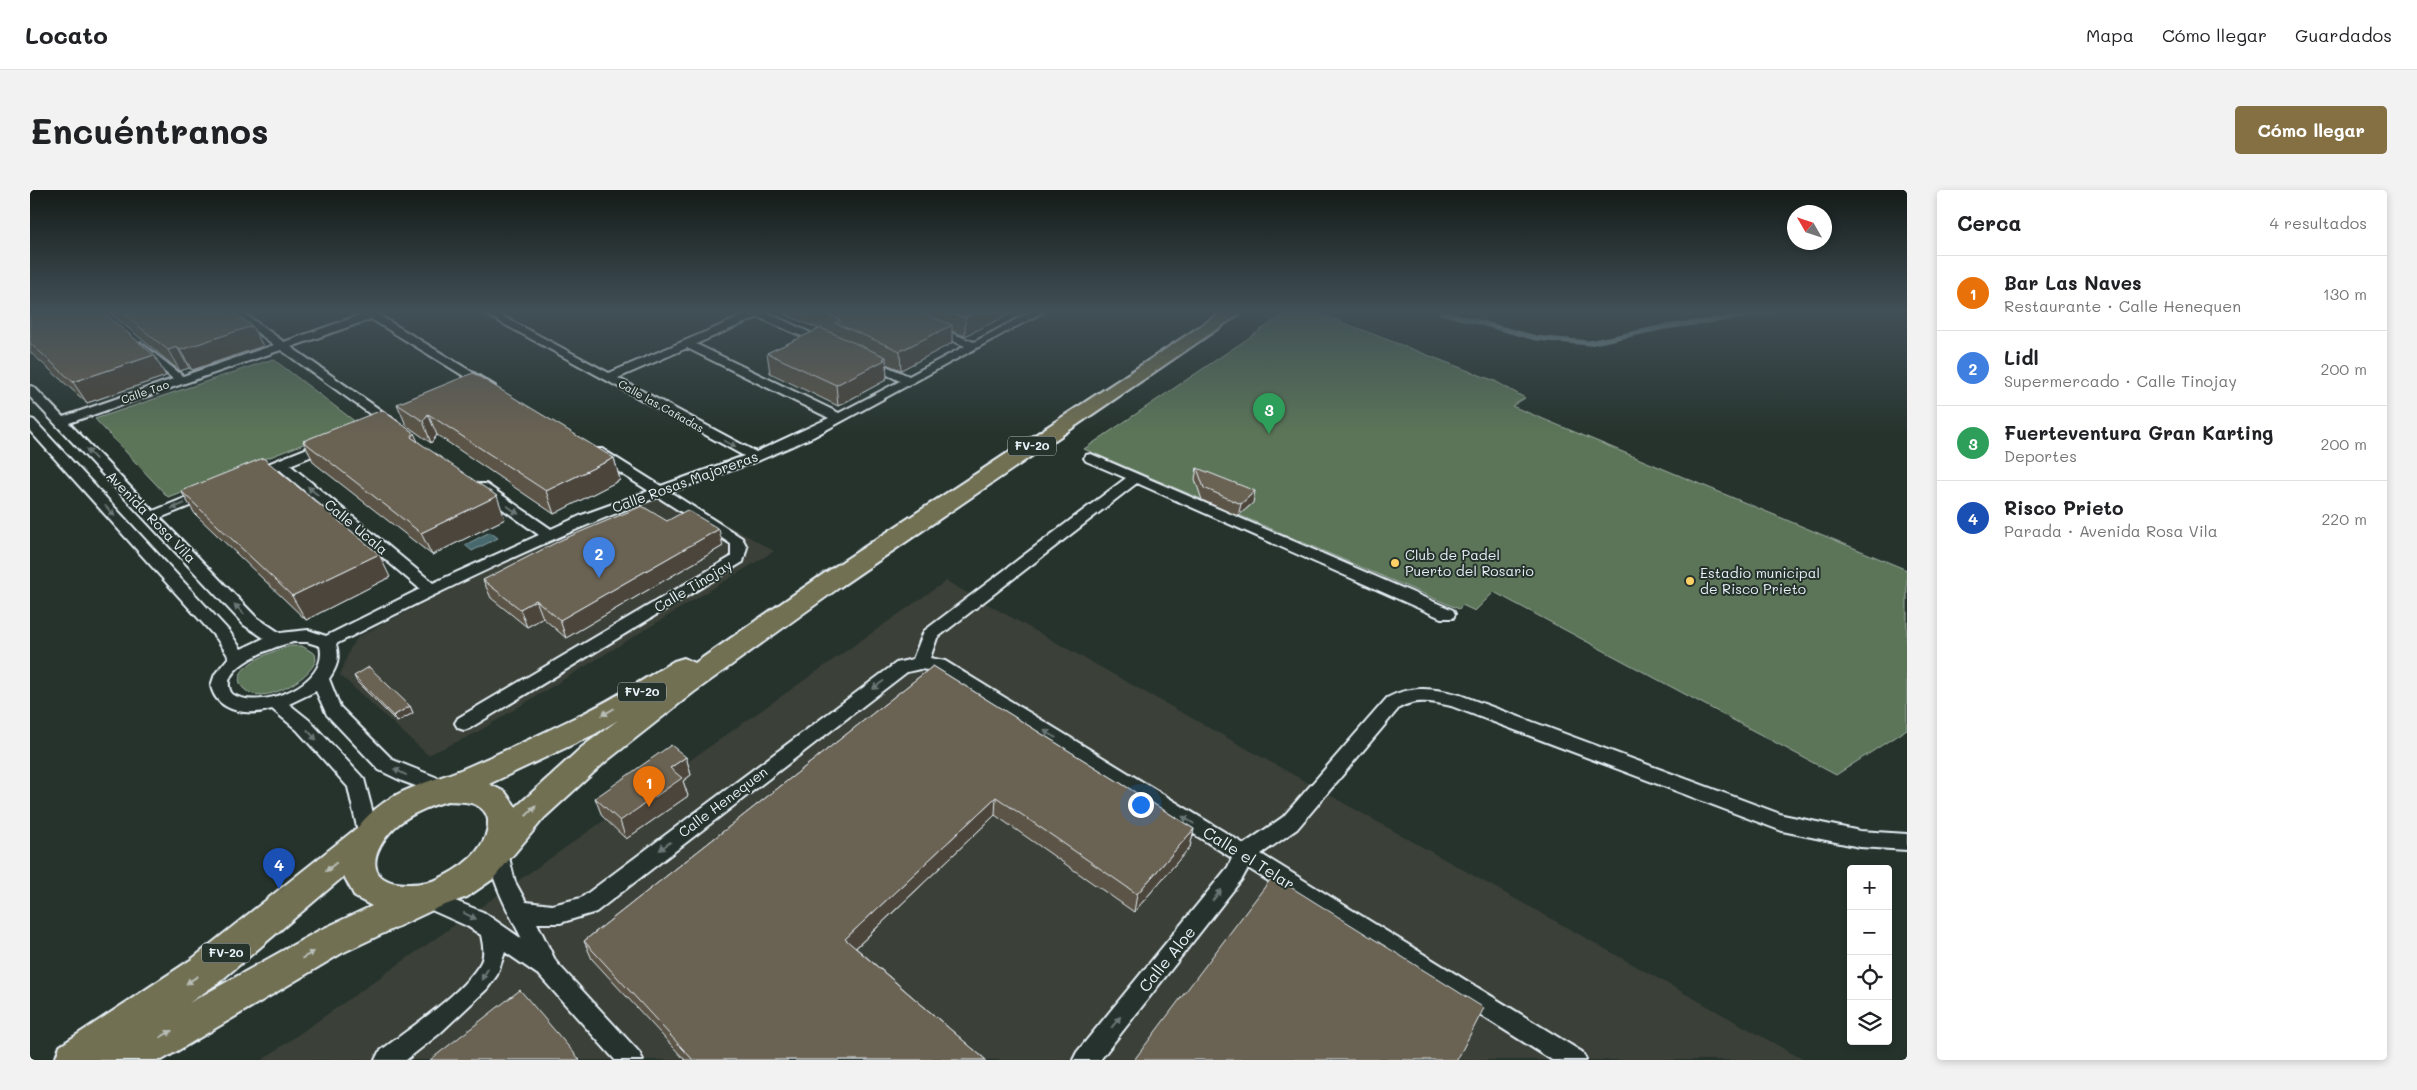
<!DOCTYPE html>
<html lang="es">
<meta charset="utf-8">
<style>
body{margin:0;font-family:Mali,sans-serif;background:#f2f2f2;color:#202124}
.controls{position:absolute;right:15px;bottom:15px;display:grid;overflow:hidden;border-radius:5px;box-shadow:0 2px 8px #0003}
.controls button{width:45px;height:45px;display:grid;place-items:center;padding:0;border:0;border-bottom:1px solid #e0e0e0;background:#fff;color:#202124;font:25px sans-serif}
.compass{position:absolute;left:1757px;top:15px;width:45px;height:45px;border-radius:50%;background:#fff;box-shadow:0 2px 8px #0003;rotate:309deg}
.you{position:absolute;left:1110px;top:614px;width:18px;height:18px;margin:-12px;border:4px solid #fff;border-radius:50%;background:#1a73e8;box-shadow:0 0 0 8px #1a73e833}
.badge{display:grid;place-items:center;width:32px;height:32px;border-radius:50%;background:#847042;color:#fff;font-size:16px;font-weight:700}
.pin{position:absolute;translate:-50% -41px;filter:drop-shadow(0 1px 2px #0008)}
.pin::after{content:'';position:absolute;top:26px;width:18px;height:15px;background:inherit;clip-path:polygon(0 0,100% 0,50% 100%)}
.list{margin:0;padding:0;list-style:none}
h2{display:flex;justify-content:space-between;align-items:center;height:65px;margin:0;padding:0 20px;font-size:21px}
h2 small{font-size:16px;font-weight:400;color:#757577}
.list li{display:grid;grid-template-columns:32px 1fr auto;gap:15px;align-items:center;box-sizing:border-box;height:75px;padding:0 20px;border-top:1px solid #e0e0e0}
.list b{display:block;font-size:19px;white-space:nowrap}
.list p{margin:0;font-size:16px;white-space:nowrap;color:#757577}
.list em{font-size:16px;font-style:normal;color:#757577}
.icon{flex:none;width:28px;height:28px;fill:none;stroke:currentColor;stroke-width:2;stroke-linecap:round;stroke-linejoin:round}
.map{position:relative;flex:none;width:1877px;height:870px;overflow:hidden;border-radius:5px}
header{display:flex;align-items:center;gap:30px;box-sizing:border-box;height:70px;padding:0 25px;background:#fff;border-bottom:1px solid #e0e0e0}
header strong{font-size:24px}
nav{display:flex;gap:28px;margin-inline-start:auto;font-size:18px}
.intro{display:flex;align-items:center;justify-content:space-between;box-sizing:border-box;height:120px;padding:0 30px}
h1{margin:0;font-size:35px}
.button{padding:12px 22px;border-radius:5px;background:#847042;color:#fff;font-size:18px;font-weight:700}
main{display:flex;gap:30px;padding:0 30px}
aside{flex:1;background:#fff;border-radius:5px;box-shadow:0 2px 8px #0003}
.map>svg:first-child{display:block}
.built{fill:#3b4138}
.green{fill:#5c7458;stroke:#a2b2a8}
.water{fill:#47696e;stroke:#879fa5}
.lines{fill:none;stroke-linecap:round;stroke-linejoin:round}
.stream{stroke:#879fa5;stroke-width:5}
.street-casing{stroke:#e8f1f8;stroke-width:4}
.primary-casing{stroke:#e8f1f8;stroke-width:4}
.street{fill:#26332d;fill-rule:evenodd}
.primary{fill:#716f52;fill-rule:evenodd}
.wall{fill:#5c5447;stroke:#e8f1f8}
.shaded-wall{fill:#4b453a;stroke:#e8f1f8}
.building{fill:#6b6253;stroke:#e8f1f8}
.oneway{fill:#6a7674}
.oneway2{fill:#b8bdb6}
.poi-dot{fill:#ffd166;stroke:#26332d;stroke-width:2}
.labels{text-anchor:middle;stroke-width:4;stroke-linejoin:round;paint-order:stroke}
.far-street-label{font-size:11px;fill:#e8f1f8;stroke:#26332d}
.shield{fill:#26332d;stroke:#aeb8bb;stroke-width:1}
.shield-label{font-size:12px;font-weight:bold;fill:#e8f1f8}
.street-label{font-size:14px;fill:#e8f1f8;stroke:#26332d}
.poi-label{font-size:14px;fill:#e8f1f8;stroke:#26332d;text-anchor:start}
.near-street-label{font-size:16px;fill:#e8f1f8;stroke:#26332d}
</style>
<header>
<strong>Locato</strong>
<nav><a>Mapa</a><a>Cómo llegar</a><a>Guardados</a></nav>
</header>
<div class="intro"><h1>Encuéntranos</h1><a class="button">Cómo llegar</a></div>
<main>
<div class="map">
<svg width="1877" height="870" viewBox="0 0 1877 870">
<rect width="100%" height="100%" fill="#26332d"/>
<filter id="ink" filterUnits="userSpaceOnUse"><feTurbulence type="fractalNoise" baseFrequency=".02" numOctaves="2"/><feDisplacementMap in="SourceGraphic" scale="10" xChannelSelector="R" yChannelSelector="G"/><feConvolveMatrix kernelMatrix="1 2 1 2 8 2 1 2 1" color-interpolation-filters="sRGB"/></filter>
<g filter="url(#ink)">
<path class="built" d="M642,304L744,361L446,543L398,565L310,485L320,459L328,447L465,376L570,330Z
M916,391L1774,870H232Z"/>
<path class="green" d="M1257,122L1288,123L1465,191L1495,208L1482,216L1877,380V539L1806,585L1464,402L1445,421L1432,415L1429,419L1054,259Z
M243,169L327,233L138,307L65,229Z
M261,456H272L285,464L286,470C279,490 231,518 213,498C195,477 248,459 261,456Z"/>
<path class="water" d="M460,342L468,348L442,361L435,355Z"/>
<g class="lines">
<path class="stream" d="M1411,122L1506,148L1559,153L1635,137L1742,122"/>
<g class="street-casing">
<path id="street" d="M200,122H212L254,152L333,124L332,122H344L465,196L463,199H455L341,129L261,157L366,231L368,234L366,237H358L251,160L39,233L123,321L172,301H182L184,304L182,307L130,328L226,427L250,443L278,440L296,446L390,399L249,279L223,289L216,285L218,282L295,251H305L307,254L305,257L260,275L403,393L509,345L446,300L444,297L446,294H456L521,339L552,325L619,301L562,265L560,262L562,259H572L631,296L714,266L452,122H465L579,183L722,122H736L802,153L796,156L792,155L728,127L666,154L809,223L870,191L832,173L830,171L832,169H840L879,186L935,156L898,141V137H906L944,152L1000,122H1013L783,247L730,270L640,302L712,348L717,357L713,372L440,538L434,540L428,538L425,533L428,528L701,367V354L628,307C517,348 411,401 306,454C310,469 307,477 299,489L310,517L363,570L423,594L426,599L423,604L416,607L372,591L349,580L297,525L286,501L259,514L279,530L334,589L349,646L346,652L339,654L332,652L329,646L318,597L267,540L242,519C220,526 187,523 181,496L185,484L199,467L187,449L0,241V229L4,230L199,441L211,459L234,448L214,435L0,207V196L4,197L33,227L143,189L107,158L105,156L111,153L153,186L244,155ZM657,158L799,228L726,262L588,188ZM264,452H277L290,456C300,494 230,522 202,504C184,477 247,455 264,452Z
M1061,264L1423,420L1425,424L1423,428H1411L1107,293L907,448L900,468L915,471L1214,654L1253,627L1357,508C1381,495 1405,498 1430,505L1753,625L1830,641L1877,644V660L1830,657L1752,641L1421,516C1403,512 1386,508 1369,518L1267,639L1231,664L1552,862L1556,870H1522L1218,678L1212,689L1070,870H1043L1047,862L1198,677L1202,668L905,481L890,479L877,482L566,722L530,733H507L526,772L609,862L613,870H585L510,786L475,762L467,785L457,799L409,844L376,870H345L349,862C378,839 433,804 451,772C455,764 453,754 451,745L437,736L388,714L384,708L388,702L395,699L453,722L492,749C482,728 450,673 461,651L468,649L475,651L485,692L496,712L522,715L551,708L866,473L883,469L894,441L1096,288L1056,271L1054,268L1056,265Z"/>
</g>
<g class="primary-casing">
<path id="primary" d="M1192,122H1212L810,397L664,502L574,573L514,628L463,689L437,707L407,718L312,763L132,870H25L30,856L162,769L328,637C360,598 392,596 435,578C471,563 507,546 542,529C577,513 611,491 644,471L654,468L665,473L792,385ZM588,530L552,557L486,617L475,602L459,594L565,544ZM418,611C426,612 436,611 444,614C451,617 457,622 458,630C459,657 435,675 414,686C402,693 390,694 377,694C334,693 340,662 364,638C379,624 399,616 418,611ZM314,686L325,707L342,716L288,741L159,813L188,793Z"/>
</g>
<use href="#street" class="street"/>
<use href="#primary" class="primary"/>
</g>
<path class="wall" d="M0,122L124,165L136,186L57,213L0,162Z
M79,122H202L222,136L233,156L162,180L159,178L150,181Z
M754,122H984L935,146L922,141V153L871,180L856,174L857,188H856V190L808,216L740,183L737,163L789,139L754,124Z
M367,214L584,268L590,290L524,324L407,245L401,253L376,235Z
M273,251L388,252L475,329L402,365L284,273Z
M1167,278L1223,313L1208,326L1172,310L1165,289Z
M151,301L360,387L276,430L165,324Z
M637,331L693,356L536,448L513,428L497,437L461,408L453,390Z
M903,476L1164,639L1160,657L1104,722L965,625L826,758L956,870H655L562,769L554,751Z
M324,486L380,516L383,523L367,532L327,492Z
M656,567L661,585L653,591L658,606L596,649L572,626L565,608Z"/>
<path class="shaded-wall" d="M948,122H984L935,146V128Z
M922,135V153L871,180L870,161Z
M222,136L233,156L162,180L150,160Z
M147,157L159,178L150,181L138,160Z
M124,165L136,186L57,213L43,192Z
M856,167L857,188H856V190L808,216L806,195Z
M398,224L407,245L401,253L393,231Z
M384,243L394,265L381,247Z
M584,268L590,290L524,324L516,301Z
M1225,301L1223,313L1208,326L1211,314Z
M467,306L475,329L402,365L391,343Z
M689,339L693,356L536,448L530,430Z
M349,364L360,387L276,430L262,406Z
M506,410L513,428L497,437L490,419Z
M380,516L383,523L367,532L363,526Z
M656,567L661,585L653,591L658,606L596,649L590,631L640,578Z
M966,607L965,625L817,766L815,749Z
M1164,639L1160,657L1104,722L1107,704Z"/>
<path class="building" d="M0,122H73L124,165L43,192L0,153Z
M91,122H202L222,136L150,160L147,157L138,160Z
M790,122H889L922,135L870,161L805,133L811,130Z
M918,122H948L935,128Z
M791,138L856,167L853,169L855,170L806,195L737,163Z
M443,183L584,268L516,301L398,224L393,231L367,214Z
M352,220L384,243L381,247L467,306L391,343L273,251Z
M233,268L349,364L262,406L151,301Z
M1167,278L1225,301L1211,314L1174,298Z
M612,316L637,331L657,320L689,339L530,430L506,410L490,419L453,390L531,350Z
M903,476L1164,639L1107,704L966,607L815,749L956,870H663L554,751Z
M339,477L380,516L363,526L324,486Z
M641,555L656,567L640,578L652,588L590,631L565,608Z
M1243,686L1454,818L1427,870H1104Z
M490,800L550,870H400Z"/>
<defs><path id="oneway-solid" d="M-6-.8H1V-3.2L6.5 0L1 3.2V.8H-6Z" transform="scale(1.25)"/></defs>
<g class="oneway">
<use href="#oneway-solid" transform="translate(700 254) rotate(29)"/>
<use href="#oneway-solid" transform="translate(61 264) rotate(-134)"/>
<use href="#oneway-solid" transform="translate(283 301) rotate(-140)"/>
<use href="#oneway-solid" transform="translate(148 316) rotate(158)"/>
<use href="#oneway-solid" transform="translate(483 320) rotate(35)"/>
<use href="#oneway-solid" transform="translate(80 321) rotate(48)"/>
<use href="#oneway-solid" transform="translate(209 419) rotate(-134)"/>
<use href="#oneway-solid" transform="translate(848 495) rotate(143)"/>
<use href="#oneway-solid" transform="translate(1020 544) rotate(-148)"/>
<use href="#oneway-solid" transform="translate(282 545) rotate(47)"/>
<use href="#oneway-solid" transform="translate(370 582) rotate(-154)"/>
<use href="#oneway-solid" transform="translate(1158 630) rotate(-148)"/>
<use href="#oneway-solid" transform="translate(635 656) rotate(143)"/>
<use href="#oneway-solid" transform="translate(1187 705) rotate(-51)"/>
<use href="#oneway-solid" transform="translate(440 726) rotate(26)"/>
<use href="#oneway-solid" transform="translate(455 784) rotate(120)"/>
<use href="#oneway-solid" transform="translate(1086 832) rotate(-51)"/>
</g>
<g class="oneway2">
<use href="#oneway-solid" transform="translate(578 522) rotate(150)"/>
<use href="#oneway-solid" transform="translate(501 621) rotate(-45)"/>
<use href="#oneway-solid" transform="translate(301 677) rotate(140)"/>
<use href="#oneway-solid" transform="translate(278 765) rotate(-29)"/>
<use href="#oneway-solid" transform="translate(162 790) rotate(146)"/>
<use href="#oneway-solid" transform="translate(136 844) rotate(-30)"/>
</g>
</g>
<linearGradient id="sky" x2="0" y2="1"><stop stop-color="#151c19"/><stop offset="0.5" stop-color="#415057"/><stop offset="1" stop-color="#415057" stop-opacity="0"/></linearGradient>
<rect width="1877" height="244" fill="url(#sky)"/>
<g class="poi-dot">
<circle cx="1365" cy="373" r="5"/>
<circle cx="1660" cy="391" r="5"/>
</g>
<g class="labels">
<g class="far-street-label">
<text transform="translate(115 202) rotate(-19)" y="4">Calle Tao</text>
<text transform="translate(631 216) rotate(29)" y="4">Calle las Cañadas</text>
</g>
<g class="shield">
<rect x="978" y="246.5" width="48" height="19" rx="4"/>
<rect x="588" y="492.5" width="48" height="19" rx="4"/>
<rect x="172" y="753.5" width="48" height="19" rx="4"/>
</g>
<g class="shield-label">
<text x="1002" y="260">FV-20</text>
<text x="612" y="506">FV-20</text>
<text x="196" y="767">FV-20</text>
</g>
<g class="street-label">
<text transform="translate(655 292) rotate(-20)" y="5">Calle Rosas Majoreras</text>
<text transform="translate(121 327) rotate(46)" y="5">Avenida Rosa Vila</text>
<text transform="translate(326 337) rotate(40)" y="5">Calle Ucala</text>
<text transform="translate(663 396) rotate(-31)" y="5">Calle Tinojay</text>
<text transform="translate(693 612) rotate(-37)" y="5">Calle Henequen</text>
</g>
<g class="poi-label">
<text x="1375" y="370">Club de Padel<tspan x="1375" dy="16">Puerto del Rosario</tspan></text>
<text x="1670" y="388">Estadio municipal<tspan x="1670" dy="16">de Risco Prieto</tspan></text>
</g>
<g class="near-street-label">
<text transform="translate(1219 668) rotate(32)" y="6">Calle el Telar</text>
<text transform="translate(1137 769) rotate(-51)" y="6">Calle Aloe</text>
</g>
</g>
</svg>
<div class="controls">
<button>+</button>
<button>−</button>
<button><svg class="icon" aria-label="locate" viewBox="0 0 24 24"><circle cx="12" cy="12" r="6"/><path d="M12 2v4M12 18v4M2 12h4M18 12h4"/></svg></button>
<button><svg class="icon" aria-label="layers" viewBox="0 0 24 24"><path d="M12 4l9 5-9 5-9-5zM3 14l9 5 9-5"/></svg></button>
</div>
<svg class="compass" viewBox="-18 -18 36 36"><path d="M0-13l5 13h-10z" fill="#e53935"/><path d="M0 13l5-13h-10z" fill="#757577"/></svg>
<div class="you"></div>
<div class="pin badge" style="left:619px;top:617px;background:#e8710a">1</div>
<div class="pin badge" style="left:569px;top:388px;background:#3f7fe0">2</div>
<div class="pin badge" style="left:1239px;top:244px;background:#2e9e5b">3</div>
<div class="pin badge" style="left:249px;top:699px;background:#1a4fb4">4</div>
</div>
<aside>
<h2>Cerca<small>4 resultados</small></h2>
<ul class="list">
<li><span class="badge" style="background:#e8710a">1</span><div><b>Bar Las Naves</b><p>Restaurante · Calle Henequen</p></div><em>130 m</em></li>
<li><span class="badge" style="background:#3f7fe0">2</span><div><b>Lidl</b><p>Supermercado · Calle Tinojay</p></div><em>200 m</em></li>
<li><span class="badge" style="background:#2e9e5b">3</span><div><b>Fuerteventura Gran Karting</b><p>Deportes</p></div><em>200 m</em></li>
<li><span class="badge" style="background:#1a4fb4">4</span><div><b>Risco Prieto</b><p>Parada · Avenida Rosa Vila</p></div><em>220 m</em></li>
</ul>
</aside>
</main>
